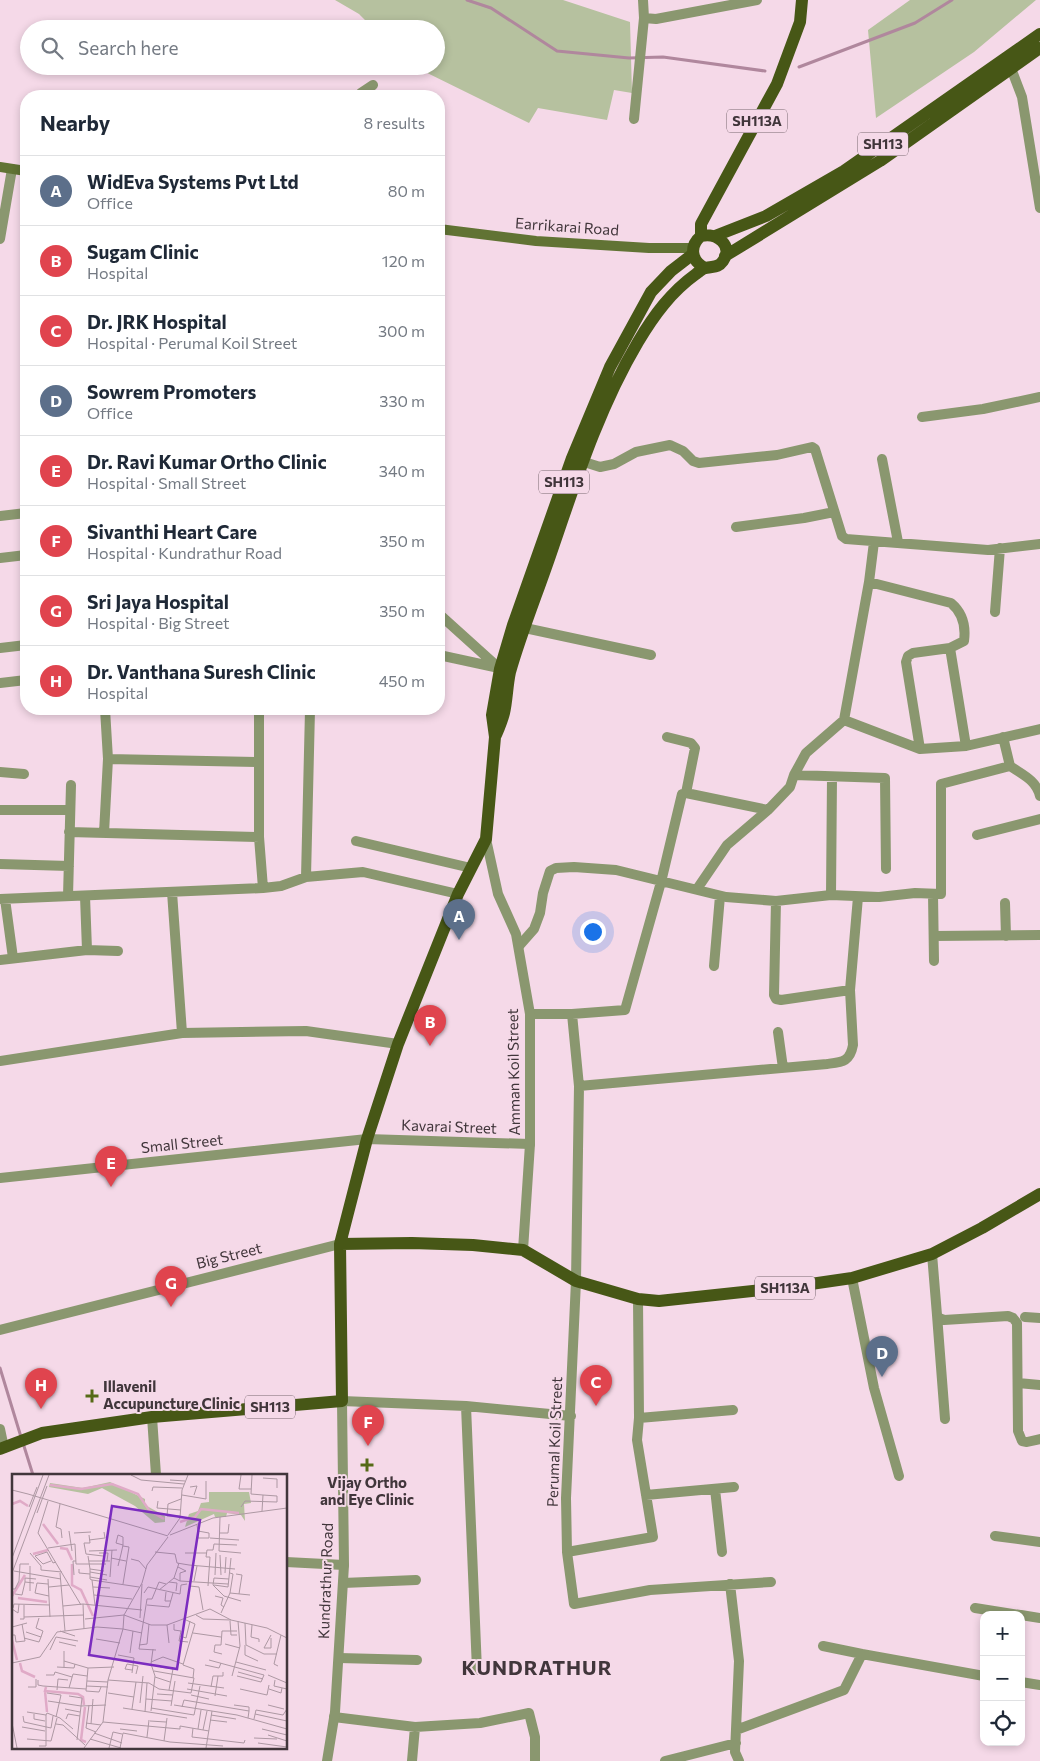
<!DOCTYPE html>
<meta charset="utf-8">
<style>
body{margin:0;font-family:Commissioner,sans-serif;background:#f2f2f3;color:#1f2937}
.controls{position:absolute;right:15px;bottom:15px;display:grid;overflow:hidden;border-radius:10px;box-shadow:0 2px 8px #0003}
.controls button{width:45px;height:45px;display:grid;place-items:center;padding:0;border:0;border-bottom:1px solid #e0e1e3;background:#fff;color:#1f2937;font:25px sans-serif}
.you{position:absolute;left:592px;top:931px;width:18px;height:18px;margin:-12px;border:4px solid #fff;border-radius:50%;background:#1a73e8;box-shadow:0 0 0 8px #1a73e833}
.badge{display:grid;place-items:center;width:32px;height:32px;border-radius:50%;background:#7c3aed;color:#fff;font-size:16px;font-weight:700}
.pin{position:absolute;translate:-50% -41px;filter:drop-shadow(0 1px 2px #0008)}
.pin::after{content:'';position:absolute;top:26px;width:18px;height:15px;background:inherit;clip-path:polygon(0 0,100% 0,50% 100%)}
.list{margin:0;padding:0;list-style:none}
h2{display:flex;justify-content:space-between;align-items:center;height:65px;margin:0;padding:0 20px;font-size:21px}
h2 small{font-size:16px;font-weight:400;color:#747a83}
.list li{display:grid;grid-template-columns:32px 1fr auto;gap:15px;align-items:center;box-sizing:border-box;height:70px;padding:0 20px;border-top:1px solid #e0e1e3}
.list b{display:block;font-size:19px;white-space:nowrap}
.list p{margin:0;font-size:16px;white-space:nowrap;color:#747a83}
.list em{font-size:16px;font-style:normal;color:#747a83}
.icon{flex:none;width:28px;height:28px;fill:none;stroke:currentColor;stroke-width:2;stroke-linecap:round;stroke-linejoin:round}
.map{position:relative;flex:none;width:1040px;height:1761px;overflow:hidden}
.search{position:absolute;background:#fff;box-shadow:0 2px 8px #0003;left:20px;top:20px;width:425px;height:55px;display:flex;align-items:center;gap:12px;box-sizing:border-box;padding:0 18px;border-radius:28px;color:#747a83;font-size:19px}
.panel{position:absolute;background:#fff;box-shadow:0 2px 8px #0003;left:20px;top:90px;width:425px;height:625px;border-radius:20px}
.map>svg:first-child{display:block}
.green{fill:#b6c19f}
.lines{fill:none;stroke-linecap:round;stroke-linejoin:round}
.stream{stroke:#b0879d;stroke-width:3}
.minor{stroke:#8a976f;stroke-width:10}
.tertiary{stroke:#8a976f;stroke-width:10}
.secondary{stroke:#617334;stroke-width:10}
.primary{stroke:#475716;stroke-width:12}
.poi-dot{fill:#566a17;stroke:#f5d9e8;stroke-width:2}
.labels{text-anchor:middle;stroke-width:4;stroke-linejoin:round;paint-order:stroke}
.shield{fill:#f5d9e8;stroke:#77676f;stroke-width:1}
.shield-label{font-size:14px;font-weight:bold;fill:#41363b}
.street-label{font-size:15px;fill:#41363b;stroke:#f5d9e8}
.poi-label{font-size:15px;font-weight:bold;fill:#41363b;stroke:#f5d9e8;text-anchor:start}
.district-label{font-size:20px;font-weight:bold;letter-spacing:1px;fill:#41363b;stroke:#f5d9e8}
.inset-river{fill:none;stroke:#e0aac7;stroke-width:2.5}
.inset-road{fill:none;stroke:#ad98a3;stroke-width:1}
.view{fill:#7b2cbf;fill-opacity:0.15;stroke:#7b2cbf;stroke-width:2.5}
.inset-edge{fill:none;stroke:#41363b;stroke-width:2.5}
</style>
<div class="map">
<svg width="1040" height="1761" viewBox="0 0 1040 1761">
<rect width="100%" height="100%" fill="#f5d9e8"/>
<path class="green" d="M335,0H563L630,22L632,93L614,90L607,120L538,108L529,123L413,66H436V29H374L359,14Z
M910,0H1036L974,52L876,118L868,30Z"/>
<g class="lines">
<path class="stream" d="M467,0L491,8L557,51L629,58L663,57L765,71
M799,67L915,23L952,0
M0,1368L21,1437
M23,1443L33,1475"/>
<path class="minor" d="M643,0L644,18L656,19L757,0
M1009,63L1022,97L1040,208
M360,96L361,93L373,85
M634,119L644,18
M0,239L12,169
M922,417L983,409L1040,397
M882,459L898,542
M578,460L600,467L614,464L636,452L670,445L683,451L693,461L699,463L777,455L812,447L815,449L842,536L846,539L988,550L1040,544
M0,516L26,513
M736,527L804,518L834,512
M0,558L26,555
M869,582L951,603C963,613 966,626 964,641L950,648L913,653L908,656L906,662L920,749
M995,612L1000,548
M439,614L500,669
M525,628L651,655
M0,648L26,645
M950,648L966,746
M439,655L499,668
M0,683L26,680
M259,709V837L263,888
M844,720L920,749L966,746L1040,729
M667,737L691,743L695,748L686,793
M1003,737L1010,766C1023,775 1036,780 1040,796
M108,759L258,762
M0,772L24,774
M794,775L885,778L886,869
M0,810H70
M69,832L259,837
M104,833L108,759L105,709
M977,835L1040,819
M356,841L471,868
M0,864L69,866
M306,877L310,710
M697,889L727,845L768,810L790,787L794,775L806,753L844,720L869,582L874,542
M172,892L182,1033
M933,894L934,961
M831,895L832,777
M68,896L71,785
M85,896L87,950
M0,899L263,888L281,886L306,877L363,872L458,894
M5,899L13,958
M776,901L774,995L776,999L781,1000L850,990
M1005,903L1006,936
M934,936L1040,935
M519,946L534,929L540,913L543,893L550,871L556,868L574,867L616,870L726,897L776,901L831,895L879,897L915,893L941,894V784L1010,766
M0,960L87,950L118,951
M714,966L720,896
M530,1014H572L625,1010L661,882L682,794L686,793L768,810
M572,1014L579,1086L576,1281L566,1498L567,1552L574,1604L650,1590L771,1582
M778,1032L783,1068
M0,1061L182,1033L306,1031L398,1044
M579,1086L827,1064C842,1062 850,1062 853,1045L850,990L858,897
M0,1178L367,1139L530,1144
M932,1254L937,1315L939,1318L944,1320L1008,1316L1013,1318L1017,1323L1018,1431L1022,1441L1027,1442L1040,1439
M852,1278L874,1388L899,1476
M937,1315L945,1419
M1025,1317L1040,1318
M0,1330L340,1244
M1018,1383L1040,1385
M342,1401L466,1406L571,1416
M466,1406L477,1670
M152,1417L156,1475
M639,1418L733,1410
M0,1429L4,1448
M715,1489L722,1552
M646,1495L734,1487
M995,1536L1040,1542
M567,1552L653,1537L637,1440L639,1418L638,1299
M286,1562L344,1565
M343,1583L416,1580
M730,1584L739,1661L735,1752L739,1761
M975,1608L1020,1615
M1021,1615L1040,1618
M823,1646L862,1654
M339,1658L417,1660
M1021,1682L1040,1685
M334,1717L415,1727L480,1723L529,1713L535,1737V1761
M736,1730L844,1690L862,1654L984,1676
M412,1761L415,1727
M665,1761L736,1743"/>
<path class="tertiary" d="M486,839L498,894L516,934L530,1014V1144L523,1250
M327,1761L335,1712L344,1565L342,1401"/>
<path class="secondary" d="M0,167L26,171
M439,229L536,241L649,248H693"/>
<path class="primary" d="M701,236V224L777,84L800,22L802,0
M715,236L766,216L844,171L1040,34
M725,256L880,161L1040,48
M496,735C499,728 502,721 504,713C507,700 507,686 510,672C522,630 539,589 553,547C577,477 600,406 638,342C654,315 671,292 696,274C699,272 703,268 706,268C713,266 718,268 723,261C734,246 717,232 701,236C689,246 691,261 705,268
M340,1244L412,1243L473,1245L523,1250L576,1281L638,1299L659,1301L790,1287L852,1278L932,1254L982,1228L1040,1194
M0,1449L42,1433L152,1417L342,1401L340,1244L367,1139L398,1044L458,894L486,839L495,737L492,715L500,669L513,625L572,458L610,367L651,292L671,271L693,254"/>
</g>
<g class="poi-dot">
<path d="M89.5 1388.5h5v5h5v5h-5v5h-5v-5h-5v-5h5z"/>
<path d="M364.5 1457.5h5v5h5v5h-5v5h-5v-5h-5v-5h5z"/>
</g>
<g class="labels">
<g class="shield">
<rect x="727" y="109.5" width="60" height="23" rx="4"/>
<rect x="858" y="132.5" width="50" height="23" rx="4"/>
<rect x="539" y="470.5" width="50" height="23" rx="4"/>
<rect x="755" y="1276.5" width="60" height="23" rx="4"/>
<rect x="245" y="1395.5" width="50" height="23" rx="4"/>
</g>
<g class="shield-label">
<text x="757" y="126">SH113A</text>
<text x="883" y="149">SH113</text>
<text x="564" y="487">SH113</text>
<text x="785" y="1293">SH113A</text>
<text x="270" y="1412">SH113</text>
</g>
<g class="street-label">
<text transform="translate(567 227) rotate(4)" y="5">Earrikarai Road</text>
<text transform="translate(514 1072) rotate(-91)" y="5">Amman Koil Street</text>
<text transform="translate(449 1127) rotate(2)" y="5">Kavarai Street</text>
<text transform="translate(182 1144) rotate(-6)" y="5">Small Street</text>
<text transform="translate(229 1256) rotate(-14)" y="5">Big Street</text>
<text transform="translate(555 1442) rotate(-88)" y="5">Perumal Koil Street</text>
<text transform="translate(326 1581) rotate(-88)" y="5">Kundrathur Road</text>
</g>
<g class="poi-label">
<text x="103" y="1392">Illavenil<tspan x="103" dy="17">Accupuncture Clinic</tspan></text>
<text x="367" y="1488" text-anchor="middle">Vijay Ortho<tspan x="367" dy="17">and Eye Clinic</tspan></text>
</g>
<g class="district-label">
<text x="537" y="1675">KUNDRATHUR</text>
</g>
</g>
<g transform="translate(12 1474)">
<rect width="275" height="275" fill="#f5d9e8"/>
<path d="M98,8L133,25V31L153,42V48L143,49L123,32L90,14L76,20L37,13L38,9L71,14ZM197,18H237L239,29L232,30L233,47L229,41L215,39L214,43H203L202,40L173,53L177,40L186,37L189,29L197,28Z" fill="#b6c19f"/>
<path class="inset-river" d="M38,11L69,15L100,10L126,20L137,36L152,45M0,30L8,27L16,32M168,48L183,43L189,35L227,39M31,50L46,70M48,74L55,75L60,86M21,80L36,76M60,90V111L69,116L81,142M0,122L13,101M6,124L35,128M0,166L5,186M8,189L10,197L23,203M34,213L33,217L66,220L71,223L72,231M33,217L35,238M73,233L69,266L74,268"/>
<path class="inset-road" d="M119,1L129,6L172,10M229,1L227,15H239M240,1L239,20L251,21L250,37M251,4L265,5V14M158,6L173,7M178,13L185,12L182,21M0,16L16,20M140,17L141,13L170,14M16,20L156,62M170,21L194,25V7M36,27L26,59L69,131M146,27L145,34L169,36M48,30L44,53L49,55L50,64M17,33L25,13M229,33L233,27L265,28V22L251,21M25,39L35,12M168,42H155L156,30L169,25M208,43L207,77L229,79M185,51L186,57L197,59V64H186V57M57,57L60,77M62,59L79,58M208,59H216L217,50M77,61L78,69H72L74,80L91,82M156,61L168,44L170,16L176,1M158,61L201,44L275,34M198,64L227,66M77,66L93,64L92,58M111,72L117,73L111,110M36,74L63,70L64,90H94M77,77L105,76M143,78L163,80L165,89L177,91L223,95M18,79L29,92V96L50,98M87,79H96L95,87M173,79H195M208,81L209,101M76,82L78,95L92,97M0,84L31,1M99,84L114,87M119,85L127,87L134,95M39,87L31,90L23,82L35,78L41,89L44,88M77,87H98M106,92L109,80L111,71V63L106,61L104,69L111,71M166,93L174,97L168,99V107M67,95V99L78,100M78,95V105L80,106L127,113M2,97L49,105M78,98L95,101M0,99L37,1M48,99L53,157M213,99L214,83M224,100L230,101L227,120M62,101L61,87H64M203,101L204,79M78,103L95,106M98,103L100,76M162,104L168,107L216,110M36,105L38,143M217,105L202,104L201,111L212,122L229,127M80,106L83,131M182,107L185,92M13,108V104L24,105M157,108L165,109L164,117M36,110L25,109L23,119L37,122M202,111L216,113L219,84M178,112L187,113L191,136M196,112L198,83H194L195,76H201L202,70L225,71M37,113L57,111M81,113L98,114M0,115H3L7,107L8,90H17M147,116L162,104L167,89M18,117V92M154,118L153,127H159M132,119L136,113L168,120L169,111L175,110M218,119L238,121M3,120L10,121L13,108L22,109M82,121L120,125M203,122L211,124L209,131L212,133M135,125L127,175L144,176M135,125H140L147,108L154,110M71,130L72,155M135,131L157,133L161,119M51,132L71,130L130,136M1,134L2,130L38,131M0,135L6,139L7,130M209,139L218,119L221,100L218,99M112,141L139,151H155L198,135L219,146L255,154L275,164M184,141L191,145L219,146M12,143L72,141M128,144L130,110M8,145H12V131M73,145L112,141M174,146L183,150L171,191L182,195L181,204M218,147L219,161H225M233,149L234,171L252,180H265M162,150V156L169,157L167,167L176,168M155,151L157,169M240,151L239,163L247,165V168M0,153L15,149M48,157L63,162M14,158L29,163L31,157L24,154L27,144M181,159L209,163M0,161H3L4,168L13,167L10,150M259,161L252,174H259V164M168,162L174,164L178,147M12,164L27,168L29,163M84,165L108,169M47,168L64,172M213,170L228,174M127,171L135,170L137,150M233,171V181L246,187M38,176L44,163L66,167M118,179L121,157M210,180L202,178L203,171H209L210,157H225M106,181L122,184L120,199M197,186L252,201L249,208L225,202M52,187L76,194L102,193M139,188L151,183L171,190M224,188L254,196M0,189L28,183L45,158L85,153L111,155L112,141L130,109L135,91L156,63M193,191L207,194L209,189M266,192L262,190L269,161M45,193L62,194L63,190M148,193L161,195L157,216M52,194V177M76,194L74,217L87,218L89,213M120,196L113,195L115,190L126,192L124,200M226,198L251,205M34,201H42L43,198L60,203M256,201L275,209M220,202L228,172L226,147M143,203L158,208M26,206V211L31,212L74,215M96,206L137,209L147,215L179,219L182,204L142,197M263,206L262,212L275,215M75,207L96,208M176,209L212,214M74,212L96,213M16,213H24V205M199,213L201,202H211V198M57,214L61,200L75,202M175,215L215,222M228,215L255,221L257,211M257,215L269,219L270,214M45,216L46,205L56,206M35,219L49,221L44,243M96,219L122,223M145,220L161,221M179,221L197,225M57,222L70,224L65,266M203,222L206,202M134,225L160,227M36,227L69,232L94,231M128,229L131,202M77,231L74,254L84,258M162,231L225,241L275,255M222,231L237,233V237M256,231L272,235M159,232L163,207M170,233L172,226L219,234L237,237L236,244M111,234L175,244M139,234L182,241L188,212M53,235L68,238M120,235L124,208M139,237L143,202L139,190L141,175M15,238L34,241V272H27M133,238L135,209M22,240V245L33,247M243,240L275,247M34,241L35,239L48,244L61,255M199,241L224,245M11,242L12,248L39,254L41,242M54,245L56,240L68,242M242,245L244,236L271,241L275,235M198,246L215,248M138,247L154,248M91,248L168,255V252L197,257M0,249L5,274M74,249L89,251M44,250L51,251L73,271M79,250L81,225M10,253L33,257M181,254L180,263L232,269L233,266M108,255L125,257M186,255L189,236M250,255L275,261M191,256L195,237M82,259L110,269M256,261L275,267M135,263L137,246M242,264L265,265M15,265L39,267L45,244M78,265L109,274M152,267L155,244M246,269L275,273M72,274L91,248L96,206L111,155L130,159M97,274L101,258L110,260M108,274L111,259L158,268L211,272M194,274L200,237"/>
<path class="view" d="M100,32L188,46L165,195L77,181Z"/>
<rect width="275" height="275" class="inset-edge"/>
</g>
</svg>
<div class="controls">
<button>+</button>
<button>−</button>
<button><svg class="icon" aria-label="locate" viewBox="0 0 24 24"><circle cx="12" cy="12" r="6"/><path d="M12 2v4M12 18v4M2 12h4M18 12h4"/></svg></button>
</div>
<div class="you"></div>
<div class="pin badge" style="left:459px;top:940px;background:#5c6f8a">A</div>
<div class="pin badge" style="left:430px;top:1046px;background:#e0444e">B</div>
<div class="pin badge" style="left:596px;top:1406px;background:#e0444e">C</div>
<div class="pin badge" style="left:882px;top:1377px;background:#5c6f8a">D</div>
<div class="pin badge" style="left:111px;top:1187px;background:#e0444e">E</div>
<div class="pin badge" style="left:368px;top:1446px;background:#e0444e">F</div>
<div class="pin badge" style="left:171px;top:1307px;background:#e0444e">G</div>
<div class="pin badge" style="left:41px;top:1409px;background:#e0444e">H</div>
<div class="search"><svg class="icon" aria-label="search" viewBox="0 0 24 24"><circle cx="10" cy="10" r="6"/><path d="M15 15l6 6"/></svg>Search here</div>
<section class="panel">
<h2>Nearby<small>8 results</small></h2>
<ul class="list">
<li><span class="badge" style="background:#5c6f8a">A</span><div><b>WidEva Systems Pvt Ltd</b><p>Office</p></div><em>80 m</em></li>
<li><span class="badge" style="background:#e0444e">B</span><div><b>Sugam Clinic</b><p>Hospital</p></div><em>120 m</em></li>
<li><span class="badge" style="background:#e0444e">C</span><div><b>Dr. JRK Hospital</b><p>Hospital · Perumal Koil Street</p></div><em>300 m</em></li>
<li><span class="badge" style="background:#5c6f8a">D</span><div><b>Sowrem Promoters</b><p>Office</p></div><em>330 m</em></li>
<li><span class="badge" style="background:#e0444e">E</span><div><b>Dr. Ravi Kumar Ortho Clinic</b><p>Hospital · Small Street</p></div><em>340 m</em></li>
<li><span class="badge" style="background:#e0444e">F</span><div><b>Sivanthi Heart Care</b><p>Hospital · Kundrathur Road</p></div><em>350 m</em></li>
<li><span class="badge" style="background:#e0444e">G</span><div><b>Sri Jaya Hospital</b><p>Hospital · Big Street</p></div><em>350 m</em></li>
<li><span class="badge" style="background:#e0444e">H</span><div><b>Dr. Vanthana Suresh Clinic</b><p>Hospital</p></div><em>450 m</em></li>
</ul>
</section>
</div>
